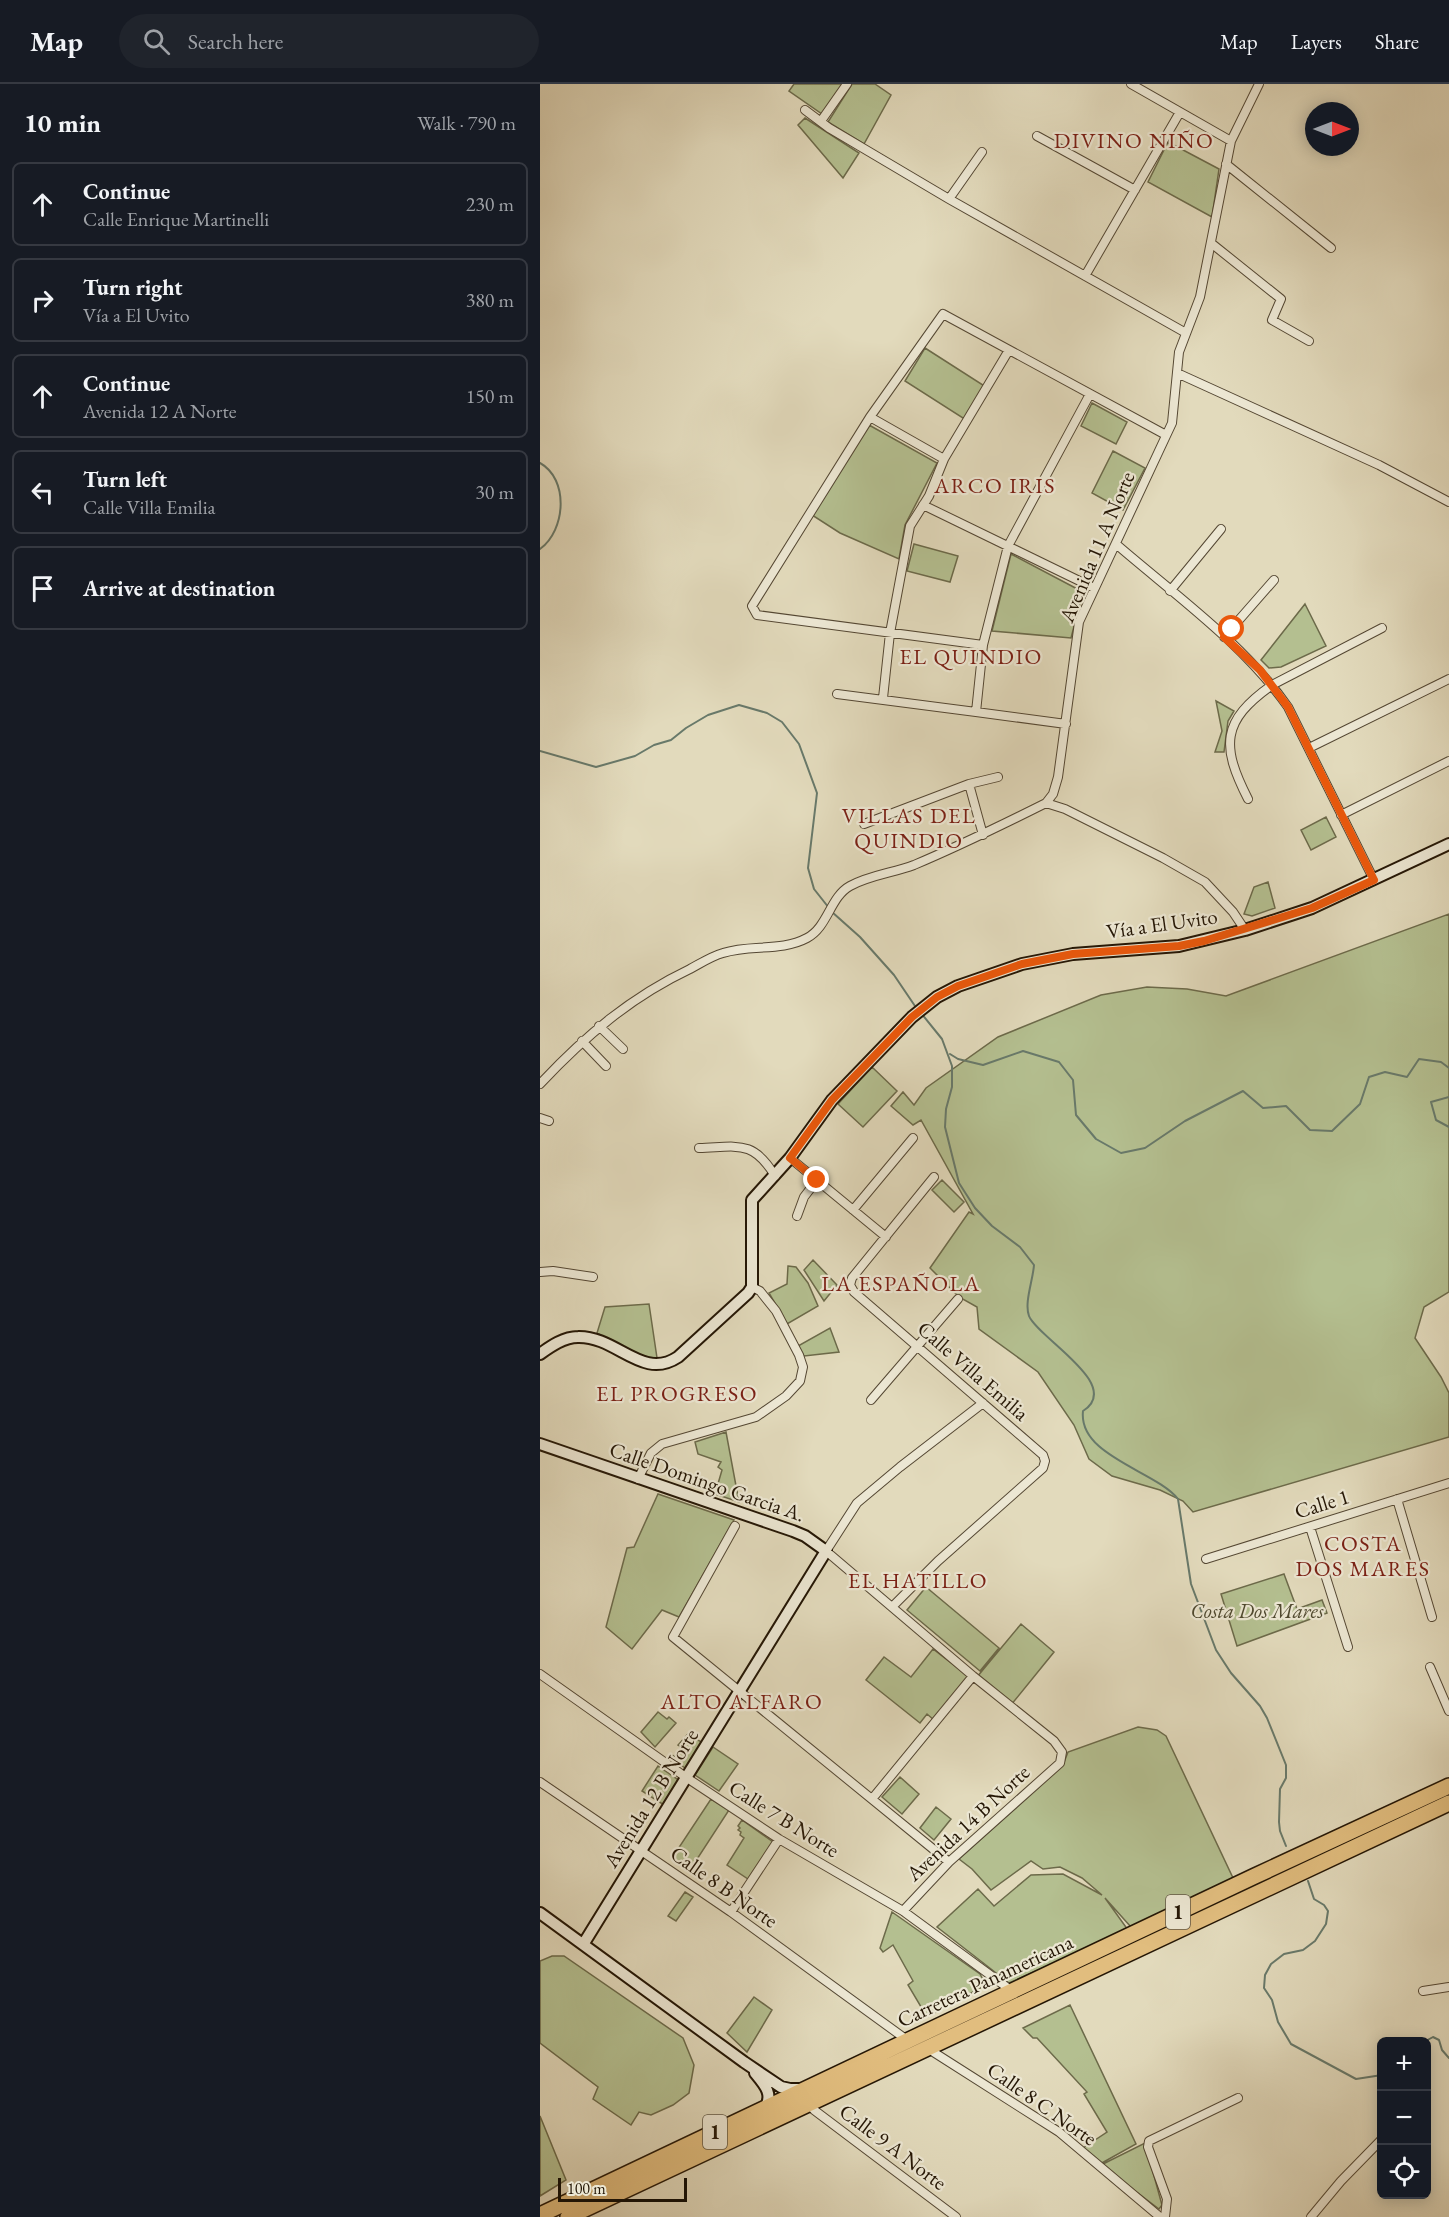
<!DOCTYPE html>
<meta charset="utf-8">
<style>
body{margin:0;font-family:"EB Garamond",serif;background:#20242c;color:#f1f3f6}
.controls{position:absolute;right:18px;bottom:18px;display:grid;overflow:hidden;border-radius:9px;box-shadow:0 3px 15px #0003}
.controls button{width:54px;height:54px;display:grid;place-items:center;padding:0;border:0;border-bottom:2px solid #363941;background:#171b24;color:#f1f3f6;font:30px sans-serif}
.compass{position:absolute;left:765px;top:18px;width:54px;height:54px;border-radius:50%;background:#171b24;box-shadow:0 3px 15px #0003;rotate:90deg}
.scale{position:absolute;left:18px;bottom:15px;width:129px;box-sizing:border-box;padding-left:6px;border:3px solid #241605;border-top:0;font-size:16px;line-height:21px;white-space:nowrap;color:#241605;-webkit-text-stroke:4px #ece7d3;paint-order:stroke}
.stop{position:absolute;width:18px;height:18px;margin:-14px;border:4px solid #ea580c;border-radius:50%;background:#fff}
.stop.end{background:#ea580c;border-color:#fff;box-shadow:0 2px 6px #0008}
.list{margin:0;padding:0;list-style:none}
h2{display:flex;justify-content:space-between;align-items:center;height:78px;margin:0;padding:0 24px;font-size:26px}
h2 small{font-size:20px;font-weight:400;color:#9ea1a6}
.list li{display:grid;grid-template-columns:39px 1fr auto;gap:18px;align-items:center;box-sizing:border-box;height:84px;margin:0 12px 12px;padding:0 12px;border:2px solid #363941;border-radius:9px}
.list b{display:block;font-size:22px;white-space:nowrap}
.list p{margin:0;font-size:20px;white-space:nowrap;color:#9ea1a6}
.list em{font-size:20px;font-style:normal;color:#9ea1a6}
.icon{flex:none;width:33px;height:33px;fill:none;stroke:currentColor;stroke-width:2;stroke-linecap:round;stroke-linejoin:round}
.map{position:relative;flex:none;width:909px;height:2133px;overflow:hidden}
header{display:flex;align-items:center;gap:36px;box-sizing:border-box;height:84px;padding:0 30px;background:#171b24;border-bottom:2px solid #363941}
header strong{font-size:28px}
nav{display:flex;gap:33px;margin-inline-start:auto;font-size:21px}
.search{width:420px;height:54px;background:#20242c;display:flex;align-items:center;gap:15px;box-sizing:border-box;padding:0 21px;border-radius:33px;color:#9ea1a6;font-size:22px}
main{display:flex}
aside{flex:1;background:#171b24}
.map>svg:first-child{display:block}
.green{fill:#b4bf90;stroke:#6c6a4a;stroke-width:1.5}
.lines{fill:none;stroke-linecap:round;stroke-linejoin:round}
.stream{stroke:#68796a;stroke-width:2}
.street-casing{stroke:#544733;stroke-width:10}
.secondary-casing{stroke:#241605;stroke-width:14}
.highway-casing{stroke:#241605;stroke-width:18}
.street{stroke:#ece7d3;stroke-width:8}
.secondary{stroke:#ece7d3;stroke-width:10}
.highway{stroke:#e1bd7e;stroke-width:15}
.route{stroke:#ea580c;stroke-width:8}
.labels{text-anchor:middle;stroke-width:4.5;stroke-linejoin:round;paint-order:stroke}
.shield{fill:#ece7d3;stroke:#605543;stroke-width:1.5}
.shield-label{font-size:20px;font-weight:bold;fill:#241605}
.street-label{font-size:21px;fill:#241605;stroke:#ece7d3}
.park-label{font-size:21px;font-style:italic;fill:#4f492f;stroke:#ece7d3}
.neighbourhood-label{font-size:22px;letter-spacing:1.5px;fill:#7a1f14;stroke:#ece7d3}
</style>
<header>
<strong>Map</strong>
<div class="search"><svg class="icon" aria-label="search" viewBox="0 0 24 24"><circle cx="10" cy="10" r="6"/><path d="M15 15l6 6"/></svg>Search here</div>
<nav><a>Map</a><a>Layers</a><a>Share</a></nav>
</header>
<main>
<aside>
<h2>10 min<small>Walk · 790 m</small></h2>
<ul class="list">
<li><svg class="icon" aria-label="ahead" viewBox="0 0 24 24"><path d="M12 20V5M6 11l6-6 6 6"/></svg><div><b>Continue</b><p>Calle Enrique Martinelli</p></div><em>230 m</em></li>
<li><svg class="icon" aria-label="right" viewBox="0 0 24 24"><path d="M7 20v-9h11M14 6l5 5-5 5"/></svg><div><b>Turn right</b><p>Vía a El Uvito</p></div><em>380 m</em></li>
<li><svg class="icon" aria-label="ahead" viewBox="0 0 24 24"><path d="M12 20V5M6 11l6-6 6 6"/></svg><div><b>Continue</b><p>Avenida 12 A Norte</p></div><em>150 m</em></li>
<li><svg class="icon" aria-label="left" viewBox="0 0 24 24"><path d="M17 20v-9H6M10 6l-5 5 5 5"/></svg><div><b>Turn left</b><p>Calle Villa Emilia</p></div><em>30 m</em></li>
<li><svg class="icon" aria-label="arrive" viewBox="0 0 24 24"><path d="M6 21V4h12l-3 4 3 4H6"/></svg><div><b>Arrive at destination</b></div></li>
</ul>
</aside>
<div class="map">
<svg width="909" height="2133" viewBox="0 0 909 2133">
<rect width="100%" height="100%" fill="#e2dabc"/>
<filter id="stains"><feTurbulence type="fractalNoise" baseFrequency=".00333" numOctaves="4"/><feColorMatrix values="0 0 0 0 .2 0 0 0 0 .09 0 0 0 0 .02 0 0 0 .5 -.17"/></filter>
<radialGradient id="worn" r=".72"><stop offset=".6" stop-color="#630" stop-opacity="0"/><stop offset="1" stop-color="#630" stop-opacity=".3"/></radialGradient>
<path class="green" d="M254,0H304L282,30L249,7Z
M312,0H335L351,11L324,60L288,38Z
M265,34L319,69L303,94L258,41Z
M628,58L679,85L672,133L608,98Z
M385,264L446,303L426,336L365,297Z
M552,319L587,338L576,360L541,342Z
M329,341L397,379L365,441L359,475L300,449L272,431Z
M573,367L605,384L583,426L552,409Z
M374,460L418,472L410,498L367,487Z
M471,470L543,508L531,554L452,547Z
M765,520L786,562L741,583L729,584L721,576Z
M676,617L694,627L688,637L684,668H675L682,647Z
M786,733L796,753L771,766L761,746Z
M728,798L735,824L712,832L704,830L714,803Z
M909,830V1208L884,1223L875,1254L901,1293L909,1309V1353L653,1428L643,1417L620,1406L572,1392L549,1375L534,1341L498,1288L439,1245L437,1223L419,1213L390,1184L429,1128L433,1130L381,1036L373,1041L351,1022L363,1008L374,1021L386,1004L458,953L561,911L607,903L647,905L686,912Z
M332,983L357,1007L323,1043L298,1020Z
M402,1096L424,1118L414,1128L392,1106Z
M273,1176L297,1201L284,1217L264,1186Z
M248,1182L256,1183L268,1199L278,1222L247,1240L229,1209L247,1200Z
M109,1220L117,1274L101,1272L57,1249L65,1223Z
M290,1244L299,1268L264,1272L258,1262Z
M186,1348L199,1418L175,1410L182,1386L178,1383L181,1378L158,1370L155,1358Z
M118,1410L194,1436L139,1533L122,1526L92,1565L66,1543L87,1464L94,1463Z
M744,1490L757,1525L782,1516L787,1529L697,1562L681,1510Z
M386,1503L459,1564L440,1587L367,1526Z
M481,1540L514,1568L471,1621L437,1593Z
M393,1565L428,1592L394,1636L387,1630L380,1639L326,1596L344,1573L371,1593Z
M118,1628L127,1635L129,1633L136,1639L115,1663L101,1648Z
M598,1643L617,1646L626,1652L693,1794L591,1843L565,1814L588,1846L469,1899L397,1843L438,1805L454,1822L491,1791L523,1790L562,1811L542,1794L520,1783L503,1785L491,1777L451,1806L432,1785L419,1775L523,1681L528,1668Z
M148,1650L163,1659L145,1684L129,1672L131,1670L135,1673L141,1663L138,1661Z
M173,1663L198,1680L179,1707L155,1691Z
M118,1682L140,1697L124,1721L102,1707Z
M360,1693L379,1710L362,1730L342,1713Z
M171,1715L189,1726L150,1786L132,1774Z
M396,1723L411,1735L394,1756L380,1744Z
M202,1736L233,1758L208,1795L187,1781L204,1754L200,1751L201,1748L198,1746L200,1744L198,1742Z
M145,1808L153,1813L136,1837L128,1832Z
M352,1828L440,1890L446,1901L387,1933L368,1901L373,1897L353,1861L343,1868L340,1864Z
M12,1872H24L143,1954L154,1981L149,2009L133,2021L111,2031L99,2028L91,2041L53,2015L58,2003L0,1959V1877Z
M214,1913L232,1926L207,1968L187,1949Z
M530,1921L596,2060L560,2080L543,2064L567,2048L544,2010L547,2008L497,1954H493L483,1944Z
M0,2032L26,2096L0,2112Z
M605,2059L622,2121L619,2125L561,2081Z"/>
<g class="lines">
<path class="stream" d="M0,379C29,395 26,446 0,465
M0,667L56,683L95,672L114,661L131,656L146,644L168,631L199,621L227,629L242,638L259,660L277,709L268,784L274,805L289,824
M292,828L320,853L354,891L377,925
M381,929L402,955L412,982V1003L406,1025L405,1043L419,1099L435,1124L452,1142L480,1163L494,1181C493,1196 484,1219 489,1232C498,1254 584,1301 543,1327C538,1372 616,1387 638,1415L651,1500L676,1566L691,1589L720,1622L727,1634L746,1681V1694L740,1705L739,1738L740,1747L746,1762
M410,970L418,975L443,981L483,967L519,978L533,996L536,1031L556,1055L581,1069L605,1064L645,1037L703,1007L723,1024L746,1022L770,1046L792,1047L820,1020L829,993L845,988L867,993L879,975L901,978L909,984
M909,1013L891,1018L896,1036L909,1043
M768,1797L774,1815L784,1821L788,1827L786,1840L775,1857L763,1866L744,1870L731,1880L725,1891L724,1904L732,1916L738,1938L751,1960L816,1995L842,1991
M884,1958L893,1953L899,1956L902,1966L909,1974"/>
<g class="street-casing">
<path id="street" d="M591,0L691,57
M265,26L289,44L409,115L646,249
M281,37L307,0
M497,52L595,106
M686,80L791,164
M409,115L442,68
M671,159L741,215L732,236L769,257
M545,192L640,28
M637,289L839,381L909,418
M330,333L404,375
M383,421L554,504
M576,460C635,511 704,560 748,623L834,796
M630,507L681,445
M684,553L734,496
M443,561L468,462L550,310
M297,610L436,628L443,561L217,531L212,522L330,333L403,230L626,351
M343,614L350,549L370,442L389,412L404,375L469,266
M436,628L526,640
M769,664L909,595
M429,700L443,751
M708,715C681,662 681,637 732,601L842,544
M506,719L525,725L623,774L665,798L693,828L705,846
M801,731L909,677
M324,740L429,700L458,693
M59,942L83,965
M42,957L66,982
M0,1000C45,952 91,913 150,885C161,879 172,872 183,869C210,860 241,868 267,854C288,843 290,813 310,802C330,791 353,789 374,781C419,762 462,741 506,719L513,710L518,693L539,538L632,339L639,268L660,213L691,57L719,0
M0,1034L9,1037
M159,1064C197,1063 213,1055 235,1092
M250,1074L346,1153
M313,1126L373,1054
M257,1132L264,1113L277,1096
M0,1188L13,1187L53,1193
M331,1316L418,1215
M98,1395L111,1369L122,1360L216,1333L246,1312L260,1297L263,1283L259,1271L236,1227L220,1207L212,1203
M857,1415L892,1533
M195,1442L133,1553L409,1778
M770,1443L808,1563
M666,1475L909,1399
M352,1523L398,1477L503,1384L505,1377L503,1371L314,1208L310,1201L312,1194L394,1093
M890,1583L909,1627
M0,1590L147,1694L239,1755L363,1827L472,1907
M0,1698L191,1828L367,1956
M332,1715L433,1592
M363,1827L409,1778L520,1679L522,1668L514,1657L433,1592L286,1467L317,1419L360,1383L443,1319
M191,1828L239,1755
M883,1907L909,1903
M387,1964L519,2048L620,2133
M269,2020L274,2026L416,2133
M625,2133L627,2115L608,2063L609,2057L698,2014
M771,2133L801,2097L842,2055"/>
</g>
<g class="secondary-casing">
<path id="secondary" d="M0,1270C11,1262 24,1253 38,1253C77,1252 102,1297 138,1273L208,1209L212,1203V1116L250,1074L292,1016L372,933L397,913L418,902L482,880L533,870L639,862L705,846L772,824L909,760
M0,1360L253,1447L265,1452L286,1467L44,1859
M0,1829L204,1978L241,2003L250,2005H261
M215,1989C224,2000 234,2010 225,2024"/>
</g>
<g class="highway-casing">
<path id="highway" d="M0,2131L715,1792L909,1702
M28,2133L909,1719"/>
</g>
<use href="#street" class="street"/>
<use href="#secondary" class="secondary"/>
<use href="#highway" class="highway"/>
</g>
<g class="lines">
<path class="route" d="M277,1096L250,1074L292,1016L372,933L397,913L418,902L482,880L533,870L639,862L664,857L772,824L834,796L748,623L720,586L684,553L692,545"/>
</g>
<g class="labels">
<g class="shield">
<rect x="626" y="1811" width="24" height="34" rx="4.5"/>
<rect x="163" y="2031" width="24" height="34" rx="4.5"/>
</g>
<g class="shield-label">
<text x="638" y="1835">1</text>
<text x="175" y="2055">1</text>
</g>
<g class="street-label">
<text transform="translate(557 463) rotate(-67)" y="7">Avenida 11 A Norte</text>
<text transform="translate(622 840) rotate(-8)" y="7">Vía a El Uvito</text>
<text transform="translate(433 1287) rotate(41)" y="7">Calle Villa Emilia</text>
<text transform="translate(167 1398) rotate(19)" y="7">Calle Domingo Garcia A.</text>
<text transform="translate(782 1420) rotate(-17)" y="7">Calle 1</text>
<text transform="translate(111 1714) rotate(-58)" y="7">Avenida 12 B Norte</text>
<text transform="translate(244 1735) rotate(32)" y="7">Calle 7 B Norte</text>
<text transform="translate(428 1739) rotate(-43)" y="7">Avenida 14 B Norte</text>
<text transform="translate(184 1803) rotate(35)" y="7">Calle 8 B Norte</text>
<text transform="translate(445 1897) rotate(-25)" y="7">Carretera Panamericana</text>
<text transform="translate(502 2020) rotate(35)" y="7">Calle 8 C Norte</text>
<text transform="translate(353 2063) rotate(37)" y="7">Calle 9 A Norte</text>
</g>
<g class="park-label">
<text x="717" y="1534">Costa Dos Mares</text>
</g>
<g class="neighbourhood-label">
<text x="594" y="64">DIVINO NIÑO</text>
<text x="455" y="409">ARCO IRIS</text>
<text x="431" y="580">EL QUINDIO</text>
<text x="369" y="739">VILLAS DEL<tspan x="369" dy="25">QUINDIO</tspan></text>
<text x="361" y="1207">LA ESPAÑOLA</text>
<text x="137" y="1317">EL PROGRESO</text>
<text x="823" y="1467">COSTA<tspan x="823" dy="25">DOS MARES</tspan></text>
<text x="378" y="1504">EL HATILLO</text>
<text x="202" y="1625">ALTO ALFARO</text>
</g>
</g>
<rect width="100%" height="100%" filter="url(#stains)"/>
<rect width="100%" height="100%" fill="url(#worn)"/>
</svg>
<div class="controls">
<button>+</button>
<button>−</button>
<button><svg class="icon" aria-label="locate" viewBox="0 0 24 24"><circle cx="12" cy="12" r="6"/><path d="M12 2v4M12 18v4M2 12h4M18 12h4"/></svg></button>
</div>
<svg class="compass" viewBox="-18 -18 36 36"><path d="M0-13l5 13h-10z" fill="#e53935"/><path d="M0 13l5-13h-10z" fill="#9ea1a6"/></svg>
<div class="scale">100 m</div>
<div class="stop" style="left:692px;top:545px"></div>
<div class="stop end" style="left:277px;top:1096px"></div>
</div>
</main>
